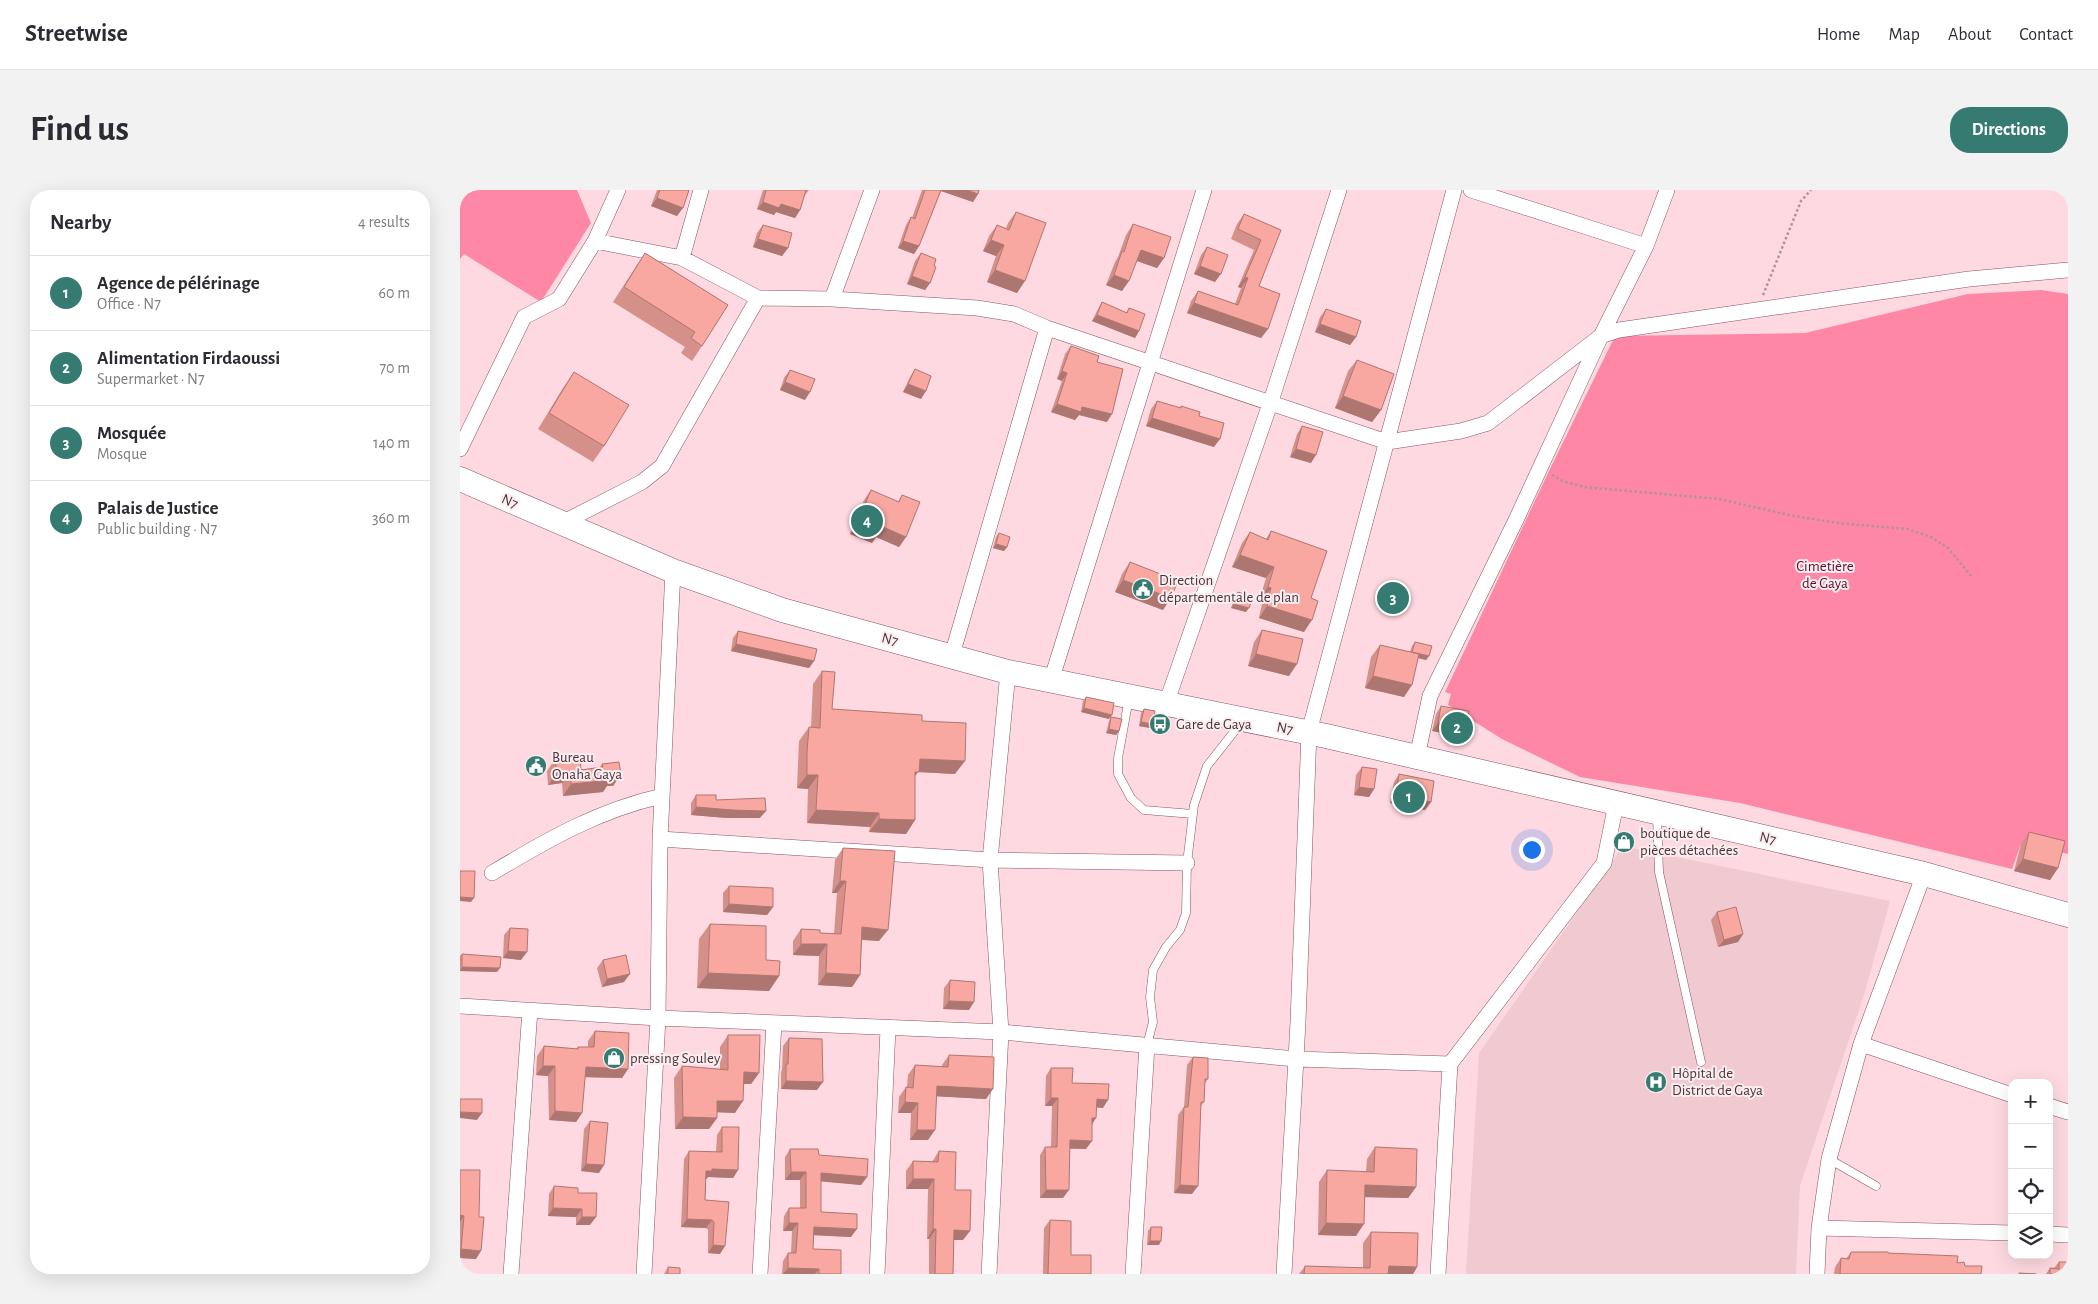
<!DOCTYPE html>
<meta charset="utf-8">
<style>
body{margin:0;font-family:"Alegreya Sans",sans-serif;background:#f2f2f3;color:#2b2b33}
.controls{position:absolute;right:15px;bottom:15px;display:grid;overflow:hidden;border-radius:10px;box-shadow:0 5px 20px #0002}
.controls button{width:45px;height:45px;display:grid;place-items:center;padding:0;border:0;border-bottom:1px solid #e1e1e2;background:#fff;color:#2b2b33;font:25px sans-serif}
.you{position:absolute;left:1071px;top:659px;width:18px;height:18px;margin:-12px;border:4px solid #fff;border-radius:50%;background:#1a73e8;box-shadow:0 0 0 8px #1a73e833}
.badge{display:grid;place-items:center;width:32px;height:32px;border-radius:50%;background:#357b72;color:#fff;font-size:16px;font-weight:700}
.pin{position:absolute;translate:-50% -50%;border:2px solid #fff;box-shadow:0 1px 5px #0006}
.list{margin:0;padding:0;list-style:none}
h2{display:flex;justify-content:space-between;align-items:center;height:65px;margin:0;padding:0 20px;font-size:21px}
h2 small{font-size:16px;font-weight:400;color:#7c7c81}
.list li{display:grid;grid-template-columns:32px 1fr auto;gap:15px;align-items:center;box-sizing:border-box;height:75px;padding:0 20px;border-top:1px solid #e1e1e2}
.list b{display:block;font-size:19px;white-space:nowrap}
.list p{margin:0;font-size:16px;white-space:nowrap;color:#7c7c81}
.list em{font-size:16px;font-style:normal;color:#7c7c81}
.icon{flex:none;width:28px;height:28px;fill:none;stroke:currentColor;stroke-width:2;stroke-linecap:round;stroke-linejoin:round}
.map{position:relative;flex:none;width:1608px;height:1084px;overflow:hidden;border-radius:20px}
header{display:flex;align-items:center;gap:30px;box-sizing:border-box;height:70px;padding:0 25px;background:#fff;border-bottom:1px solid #e1e1e2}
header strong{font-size:24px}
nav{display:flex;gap:28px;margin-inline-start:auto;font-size:18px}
.intro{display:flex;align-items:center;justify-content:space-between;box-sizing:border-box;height:120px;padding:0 30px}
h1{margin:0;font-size:35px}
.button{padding:12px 22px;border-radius:20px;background:#357b72;color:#fff;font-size:18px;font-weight:700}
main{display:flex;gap:30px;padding:0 30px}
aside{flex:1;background:#fff;border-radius:20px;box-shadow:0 5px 20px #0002}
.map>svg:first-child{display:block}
.built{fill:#f1c9d1}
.green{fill:#fe87a6}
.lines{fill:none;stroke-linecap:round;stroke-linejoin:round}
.lane-casing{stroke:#885561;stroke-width:9}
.street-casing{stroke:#885561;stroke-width:16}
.primary-casing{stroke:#885561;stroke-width:25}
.path{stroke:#b2929a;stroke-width:2.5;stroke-dasharray:2.5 2.5;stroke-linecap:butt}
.lane{stroke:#fff;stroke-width:8}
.street{stroke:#fff;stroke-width:15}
.primary{stroke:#fff;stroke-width:24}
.wall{fill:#d5908a}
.shaded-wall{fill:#ae7671}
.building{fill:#f8a8a1;stroke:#ae7671}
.labels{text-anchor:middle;stroke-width:4;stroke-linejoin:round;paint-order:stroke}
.street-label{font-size:15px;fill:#4c343a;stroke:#faeef0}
.park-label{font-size:15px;fill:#5c0c2a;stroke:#faeef0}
.poi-label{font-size:15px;fill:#4c343a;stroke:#faeef0;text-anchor:start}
</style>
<header>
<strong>Streetwise</strong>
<nav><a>Home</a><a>Map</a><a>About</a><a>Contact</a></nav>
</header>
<div class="intro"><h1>Find us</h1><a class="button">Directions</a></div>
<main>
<aside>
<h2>Nearby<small>4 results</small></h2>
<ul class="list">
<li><span class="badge">1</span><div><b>Agence de pélérinage</b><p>Office · N7</p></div><em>60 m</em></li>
<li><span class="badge">2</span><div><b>Alimentation Firdaoussi</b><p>Supermarket · N7</p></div><em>70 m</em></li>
<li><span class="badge">3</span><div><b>Mosquée</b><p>Mosque</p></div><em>140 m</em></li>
<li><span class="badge">4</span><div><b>Palais de Justice</b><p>Public building · N7</p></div><em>360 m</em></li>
</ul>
</aside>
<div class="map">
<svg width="1608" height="1084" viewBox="0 0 1608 1084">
<rect width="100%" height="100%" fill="#fed9e1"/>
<path class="built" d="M1163,656L1430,711L1405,802L1340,996L1336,1084H1006L1019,863Z"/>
<path class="green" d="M0,0H117L131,33L81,112L4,64L0,69Z
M1581,100L1608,104V664L1561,654L1552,679L1280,613L1120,587L1042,549L988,515L991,504L985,502L1088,283L1155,146L1345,143L1508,104Z"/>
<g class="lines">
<g class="lane-casing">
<path id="lane" d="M669,508L658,568V584L671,608L684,620L733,624
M1197,625L1199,682L1241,872
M687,855L693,832L690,807L693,780L706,757L720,740L726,723L727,673L734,615L747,576L781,533
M1369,969L1416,996"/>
</g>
<g class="street-casing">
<path id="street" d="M1011,0L1186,56
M135,51L222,68L298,108L372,109L517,118L554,124L587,138L927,252L1001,241L1028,233L1141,146L1159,140L1509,89L1608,80
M222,68L241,0
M372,109L412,0
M0,259L64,127L99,109L135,51L158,0
M100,334L182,292L202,276L298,108
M492,465L587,138
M591,491L744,0
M706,514L810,214L879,0
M957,567L970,506L1056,330L1141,146L1186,56L1207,0
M200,649L530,670L727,673
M32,683C87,650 139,620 202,606
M0,816L198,828L541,842L836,869L990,874
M1401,854L1552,905
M1589,916L1608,922
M1359,1038L1552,1043
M1589,1044L1608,1045
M51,1084L70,820
M184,1084L198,828L200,649L213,381
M300,1084L314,833
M417,1084L428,838
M529,1084L541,842L530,670L548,482
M673,1084L687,855
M824,1084L838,832L849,542L994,0
M978,1084L990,874L1144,673L1156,614
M1357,1084L1359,1038L1369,969L1401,854L1464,684"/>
</g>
<g class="primary-casing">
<path id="primary" d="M0,289L213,381L322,420L548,482L866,546L1464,684L1608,725"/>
</g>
<path class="path" d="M1303,105L1341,11L1351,0
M1092,285L1103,291L1124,297L1259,309L1329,325L1377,333L1447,339L1471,347L1488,358L1512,387"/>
<use href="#lane" class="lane"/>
<use href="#street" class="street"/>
<use href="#primary" class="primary"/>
</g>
<path class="wall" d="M197,0H229L217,26L191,16Z
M303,0H349L345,5L340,20L335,28L316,22L314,25L297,19Z
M462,0H519L518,4L513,12L481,1L459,56L454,64L438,58L446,35L451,27L452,28Z
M556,22L557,103L527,92L536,66L523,61L529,46L537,35L546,38L548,33Z
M784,24L821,40L799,96L808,139L801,148L727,123L731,111L738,101L775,114L781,98L778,97L794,60L771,49L777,34Z
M673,34L704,68L697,78L677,71L662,101L646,95L655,72L658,67L666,45Z
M303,35L328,58L322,66L293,57L297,43Z
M747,57L755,92L734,84L741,65Z
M185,63L268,115L242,156L232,171L221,163L225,157L153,112L175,78Z
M461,63L474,76L470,93L465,100L447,94L455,71Z
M642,112L666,123L669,118L679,141L675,148L632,131L638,119Z
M866,119L896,147L890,155L855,142L860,127Z
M611,156L637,172L647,232L619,225L615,230L591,222L602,191L597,189L605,164Z
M897,170L921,220L912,232L875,218L888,181Z
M455,179L461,209L443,202L450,187Z
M330,180L345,210L320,200L324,188Z
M114,182L144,256L133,272L78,239L103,198Z
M697,211L720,218L721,216L739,226L754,257L686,236L691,219Z
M842,236L851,273L830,267L837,244Z
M411,300L438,312L442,305L446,347L439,357L416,347L412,353L390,344L404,310Z
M811,341L851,408L844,442L799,428L803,409L800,408L806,388L772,377L782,353L790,342L806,349Z
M539,343L547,357L544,361L533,358L536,347Z
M670,372L703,420L655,402L662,384Z
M778,402L786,422L771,418L775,406Z
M802,440L829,486L788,476L794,452Z
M278,441L354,471L349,478L271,461L273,448Z
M955,452L969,466L966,470L958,468L944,507L905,498L911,467L920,455L950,462L952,456Z
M362,481L372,519L462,531L495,584L458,582L455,586V630L446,644L409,642L410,637L347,633L348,599L337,598L339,551L349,537H351L353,494Z
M626,507L649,529L621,522L623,511Z
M981,516L1006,538L1000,546L972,541L976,524Z
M684,519L693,534L690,538L679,536L681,523Z
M651,527L659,541L656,545L646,543L649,531Z
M95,569L121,580L140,577L142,574L161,584L153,596H147L143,602L103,606L102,593L88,595L87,581Z
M902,577L914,599L909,607L894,605L896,585Z
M939,584L971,612L965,620L930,613L934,592Z
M236,605L256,610L300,628H267L231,625V613Z
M1569,642L1598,678L1590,690L1554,681L1561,654Z
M383,658L419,751L402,750L400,785L392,797L358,795L359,766L333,765V751L341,739L360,743L374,744L377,703H372L375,670Z
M269,696L313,717L307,725L263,722V703Z
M1257,722L1283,744L1278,752L1258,757L1251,730Z
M250,734L306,770L319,786L309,801L237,798L239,749Z
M50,738L61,770L43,768L44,745Z
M2,764L37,782L0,781V766Z
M143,770L164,792L142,797L137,778Z
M490,790L509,820L483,819L484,798Z
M135,841L168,879L162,888L125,887L122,923L116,932L89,930L88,886L76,885L77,866L84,856L116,859L118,857H128V851Z
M268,845L299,883L291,894H283L275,923L257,922V928L249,939H215L214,888L222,876L260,879V857Z
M329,848L357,900L321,899V882L322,880L323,856Z
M489,865L526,909L476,906L468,950H450L451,923H438L439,907L446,897H447L448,885L455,875L482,877V875Z
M733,867L748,889L745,893L744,912L741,916L732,1004L714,1003L718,925L724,917L727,875Z
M591,878L612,893L643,918L637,917L626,959H610L603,1008H580V965L585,957H591L592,916H585L586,886Z
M130,931L139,983L121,981L124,939Z
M262,937L278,980L273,988L248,987L246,989L245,1010L269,1012L260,1064L248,1063V1040L246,1038L221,1037L224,969L229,961L256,962L257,945Z
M915,957L956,997L948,1008L905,1007L896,1046L858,1045L859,992L867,980L906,982L907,969Z
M330,959L359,965L407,987L401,995L361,991V1022L391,1047L354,1045L353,1059L381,1084H322L323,1071L328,1063H331L332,1041H323L324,1026L329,1018H340V990H325V967Z
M479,961L495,1000L503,1050H494L493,1084H469V1049H467L468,999H446V981L453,971L472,972Z
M0,980L16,1069L0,1068Z
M94,996L118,1003L130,1035H116V1027L88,1026L89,1004Z
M590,1030L611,1065L631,1084H583L584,1038Z
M691,1037L699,1055H687L688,1041Z
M911,1042L957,1077L953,1084H839L845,1076L903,1078V1053Z
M1391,1062L1428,1063L1497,1073L1521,1084H1374L1375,1077L1381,1068L1386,1069Z
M1599,1072L1608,1084H1586L1590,1078H1594Z
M208,1077L220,1084H204Z"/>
<path class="shaded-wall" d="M478,0H507L518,4L513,12Z
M197,8L223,18L217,26L191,16Z
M303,12L321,14L340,20L335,28L316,22L314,25L297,19Z
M298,49L328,58L322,66L293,57Z
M531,50L544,55L536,66L523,61Z
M443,51L459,56L454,64L438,58Z
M681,60L704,68L697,78L674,70Z
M740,76L761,84L755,92L734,84Z
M535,80L565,91L557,103L527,92Z
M654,85L669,91L662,101L646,95Z
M452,86L470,93L465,100L447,94Z
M785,87L788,88L781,98L778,97Z
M734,113L808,139L801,148L727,123Z
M637,125L679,141L675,148L632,131Z
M860,134L896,147L890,155L855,142Z
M602,181L607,183L602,191L597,189Z
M325,192L350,202L345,210L320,200Z
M448,194L466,201L461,209L443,202Z
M883,206L921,220L912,232L875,218Z
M597,214L622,217L652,224L647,232L619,225L615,230L591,222Z
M692,228L760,249L754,257L686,236Z
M836,259L856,265L851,273L830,267Z
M397,334L421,336L446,347L439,357L416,347L412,353L390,344Z
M536,354L547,357L544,361L533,358Z
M780,365L814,377L806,388L772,377Z
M663,390L711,408L703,420L655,402Z
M808,397L811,398L803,409L800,408Z
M774,414L789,418L786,422L771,418Z
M807,416L852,430L844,442L799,428Z
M276,454L354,471L349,478L271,461Z
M952,462L969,466L966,470L950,466Z
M796,464L837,474L829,486L788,476Z
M913,486L952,495L944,507L905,498Z
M624,518L652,525L649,529L621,522Z
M681,532L693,534L690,538L679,536Z
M978,533L1006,538L1000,546L972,541Z
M649,539L659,541L656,545L646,543Z
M460,569L505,571L495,584L458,582L449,595Z
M110,581L102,593L88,595L97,583Z
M161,584L153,596H147L143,602L103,606L111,594L151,585Z
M347,585H358L348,599L337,598Z
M899,597L914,599L909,607L894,605Z
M936,605L971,612L965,620L930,613Z
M236,617L306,621L300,628H267L231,625Z
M356,620L419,623L410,637L347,633Z
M419,629L455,630L446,644L409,642Z
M1563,669L1598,678L1590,690L1554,681Z
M380,691H386L377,703H372Z
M0,707L14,708L11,712L0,711Z
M269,714L313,717L307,725L263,722Z
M402,737L428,740L419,751L394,749Z
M1283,744L1278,752L1258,757L1264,750Z
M341,754H367L359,766L333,765Z
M48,761L67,762L61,770L43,768Z
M2,777L40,778L37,782L0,781Z
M248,783L319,786L309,801L237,798Z
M366,783L400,785L392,797L358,795Z
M170,784L164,792L142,797L147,789Z
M489,811L514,812L509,820L483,819Z
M83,876H95L88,886L76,885Z
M126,877L168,879L162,888L119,887Z
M284,882L299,883L291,894H276Z
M326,891L363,892L357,900L321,899Z
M477,896L533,899L526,909L470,906Z
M591,908H598L592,916H585Z
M637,909L648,910L643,918L631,917Z
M257,911H283L275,923L249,922Z
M445,912L458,913L451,923H438Z
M95,921L122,923L116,932L89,930Z
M0,922L22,923L17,930L0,928Z
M223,927L257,928L249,939H215Z
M632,928H636L631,936Z
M457,940H475L468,950H450Z
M610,950L632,951L626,959L604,958Z
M126,974L144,975L139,983L121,981Z
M252,979L278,980L273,988L248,987L246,989H240L246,981Z
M331,982H346L340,990H325Z
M361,983L407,987L401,995L356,991Z
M453,989H474L468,999H446Z
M720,995L738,996L732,1004L714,1003Z
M905,995L956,997L948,1008L897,1007Z
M586,1000H609L603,1008H580Z
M93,1018L122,1019L116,1027L88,1026Z
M0,1025L4,1026L0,1032Z
M122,1027H136L130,1035H116Z
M227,1029L252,1030L246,1038L221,1037Z
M329,1033H338L332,1041H323Z
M866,1033L904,1034L896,1046L858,1045Z
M354,1037L397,1039L391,1047L349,1045Z
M473,1039H476L469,1049H467Z
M494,1040L510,1041L503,1050H487Z
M690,1051H701L699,1055H687Z
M253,1055L265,1056L260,1064L248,1063Z
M1,1059L21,1061L16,1069L0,1068V1061Z
M929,1076L957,1077L953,1084H923Z
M328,1078L359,1079L355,1084H323Z"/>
<path class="building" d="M200,0H229L223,18L197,8Z
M306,0H346L340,20L321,14L319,18L303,12Z
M465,0H481L459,56L443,51L451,27L455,29Z
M507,0H519L518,4Z
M556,22L586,33L565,91L535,80L544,55L531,50L537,35L549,40Z
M784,24L821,40L799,96L820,104L808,139L734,113L738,101L778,115L788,88L785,87L801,50L778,39Z
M673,34L711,47L704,68L681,60L669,91L654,85L662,61L664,62Z
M303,35L332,43L328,58L298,49Z
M747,57L768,65L761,84L740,76Z
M185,63L268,115L242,156L231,148L235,142L164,97Z
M461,63L476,69L474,76L476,77L470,93L452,86Z
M642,112L667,123L669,118L685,124L679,141L637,125Z
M866,119L901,131L896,147L860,134Z
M611,156L639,166L637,172L663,179L652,224L622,217L621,222L597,214L607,183L602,181Z
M897,170L934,184L921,220L883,206Z
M455,179L471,186L466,201L448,194Z
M330,180L355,189L350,202L325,192Z
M114,182L169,215L144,256L89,223Z
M697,211L721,218V216L740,222L739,226L764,233L760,249L692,228Z
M842,236L863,242L856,265L836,259Z
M411,300L439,312L442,305L460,312L446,347L421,336L419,343L397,334Z
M811,341L867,361L851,408L858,411L852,430L807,416L811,398L808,397L814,377L780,365L790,342L808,350Z
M539,343L550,347L547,357L536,354Z
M670,372L718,391L711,408L663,390Z
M778,402L793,407L789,418L774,414Z
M802,440L843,449L837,474L796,464Z
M278,441L357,459L354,471L276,454Z
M955,452L972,456L969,466L952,462Z
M920,455L959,464L952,495L913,486Z
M362,481L375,482L372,519L462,525V531L506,533L505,571L460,569L459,582H455V630L419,629V623L356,620L358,585H347V562L349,537L360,538Z
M626,507L654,513L652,525L624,518Z
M981,516L1009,521L1006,538L978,533Z
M684,519L695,521L693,534L681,532Z
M651,527L662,529L659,541L649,539Z
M120,566L121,580L143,577L142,574L159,572L161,584L151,585L152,590L111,594L110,581L97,583L95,569Z
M902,577L917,579L914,599L899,597Z
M939,584L974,591L971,612L936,605Z
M236,605H256V610L305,608L306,621L272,620L236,617Z
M1569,642L1605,651L1598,678L1563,669Z
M383,658L435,661L428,740L402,737L400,785L366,783L367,754H341V739L360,740V743L381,744L386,691H380Z
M0,681H15L14,708L0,707Z
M269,696L313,698V717L269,714Z
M1276,717L1283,744L1264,750L1257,722Z
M250,734L306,736V770L320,771L319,786L248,783Z
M50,738L68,739L67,762L48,761Z
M2,764L41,767L40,778L2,777Z
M166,765L170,784L147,789L143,770Z
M490,790L515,792L514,812L489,811Z
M135,841L169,843L168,879L126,877L122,923L95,921V876H83L84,856L118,859V857H134Z
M268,845H300L299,883L284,882L283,911H257V928L223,927L222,876L268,880Z
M329,848L362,849L363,892L326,891V874H328Z
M489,865L534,867L533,899L477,896L475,940H457L458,913L445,912L446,897L453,898L455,875L488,877Z
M733,867L748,868V889H745L744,912H741L738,996L720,995L724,917H728Z
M591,878H613L612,893L649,894L648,910L637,909L636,928H632V951L610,950L609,1000H586L585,957H597L598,908H591Z
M0,909H22V923L0,922Z
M130,931L148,933L144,975L126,974Z
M262,937H279L278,980L252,979V981H246L245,1010L269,1012L265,1056L253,1055L254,1032L252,1030L227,1029L229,961L262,962Z
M915,957L957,959L956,997L905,995L904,1034L866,1033L867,980L914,982Z
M330,959H358L359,965L408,969L407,987L361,983V1022L397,1024V1039L354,1037L353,1059L381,1060V1084H359V1079L328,1078V1063H336L338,1033H329V1018H346V982H331Z
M479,961L496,962L495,1000H511L510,1041L494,1040L493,1084H475L476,1039H473L474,989H453V971L478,972Z
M0,980H20L19,1027H24L21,1061L1,1059L4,1026L0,1025Z
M94,996L118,998V1003H137L136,1027H122V1019L93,1018Z
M590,1030L611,1031V1065H631V1084H588Z
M691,1037H702L701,1051H690Z
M911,1042L958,1043L957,1077L929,1076L928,1084H844L845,1076L910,1078Z
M1391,1062H1428V1063L1498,1066L1497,1073L1504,1072L1505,1076H1522L1521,1084H1380L1381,1068L1389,1069Z
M1599,1072H1608V1084H1590V1078L1599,1079Z
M208,1077L220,1078V1084H208Z
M1559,1083L1576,1084H1559Z"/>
<defs>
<g id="civic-disc" transform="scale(1.125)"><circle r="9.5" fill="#357b72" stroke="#faeef0"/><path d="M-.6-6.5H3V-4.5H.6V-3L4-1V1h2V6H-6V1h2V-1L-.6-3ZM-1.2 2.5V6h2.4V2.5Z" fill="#fff"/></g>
<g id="bus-disc" transform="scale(1.125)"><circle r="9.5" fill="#357b72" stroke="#faeef0"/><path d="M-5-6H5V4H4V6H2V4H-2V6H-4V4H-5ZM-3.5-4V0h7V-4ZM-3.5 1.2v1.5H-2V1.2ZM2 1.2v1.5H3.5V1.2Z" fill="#fff"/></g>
<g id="shop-disc" transform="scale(1.125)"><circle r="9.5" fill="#357b72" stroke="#faeef0"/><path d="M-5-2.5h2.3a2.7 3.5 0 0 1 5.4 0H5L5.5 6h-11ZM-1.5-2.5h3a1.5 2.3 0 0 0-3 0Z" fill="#fff"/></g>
<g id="hospital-disc" transform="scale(1.125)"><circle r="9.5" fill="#357b72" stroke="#faeef0"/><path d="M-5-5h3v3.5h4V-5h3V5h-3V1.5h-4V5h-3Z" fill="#fff"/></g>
</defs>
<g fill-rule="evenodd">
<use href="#civic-disc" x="683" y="399"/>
<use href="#bus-disc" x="700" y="534"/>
<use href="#civic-disc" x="76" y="576"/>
<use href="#shop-disc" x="1164" y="652"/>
<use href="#shop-disc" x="154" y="868"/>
<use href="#hospital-disc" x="1196" y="892"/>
</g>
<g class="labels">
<g class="street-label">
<text transform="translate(50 311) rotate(24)" y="5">N7</text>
<text transform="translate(430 449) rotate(15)" y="5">N7</text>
<text transform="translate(825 538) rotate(11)" y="5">N7</text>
<text transform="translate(1308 648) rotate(13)" y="5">N7</text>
</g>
<g class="park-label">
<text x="1365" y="381">Cimetière<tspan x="1365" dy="17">de Gaya</tspan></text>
</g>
<g class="poi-label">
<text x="699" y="395">Direction<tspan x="699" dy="17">départementale de plan</tspan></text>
<text x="716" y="539">Gare de Gaya</text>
<text x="92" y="572">Bureau<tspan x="92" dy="17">Onaha Gaya</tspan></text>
<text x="1180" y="648">boutique de<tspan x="1180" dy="17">pièces détachées</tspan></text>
<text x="170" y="873">pressing Souley</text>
<text x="1212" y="888">Hôpital de<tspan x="1212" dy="17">District de Gaya</tspan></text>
</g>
</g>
</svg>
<div class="controls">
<button>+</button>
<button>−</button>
<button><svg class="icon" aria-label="locate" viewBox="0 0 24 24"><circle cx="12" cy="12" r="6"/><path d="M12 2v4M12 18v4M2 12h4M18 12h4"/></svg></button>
<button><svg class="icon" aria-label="layers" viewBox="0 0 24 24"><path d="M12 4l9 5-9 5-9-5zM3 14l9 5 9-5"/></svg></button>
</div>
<div class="you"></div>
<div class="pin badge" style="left:949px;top:607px">1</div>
<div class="pin badge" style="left:997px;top:538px">2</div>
<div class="pin badge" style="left:933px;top:408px">3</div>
<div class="pin badge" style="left:407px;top:331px">4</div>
</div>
</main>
